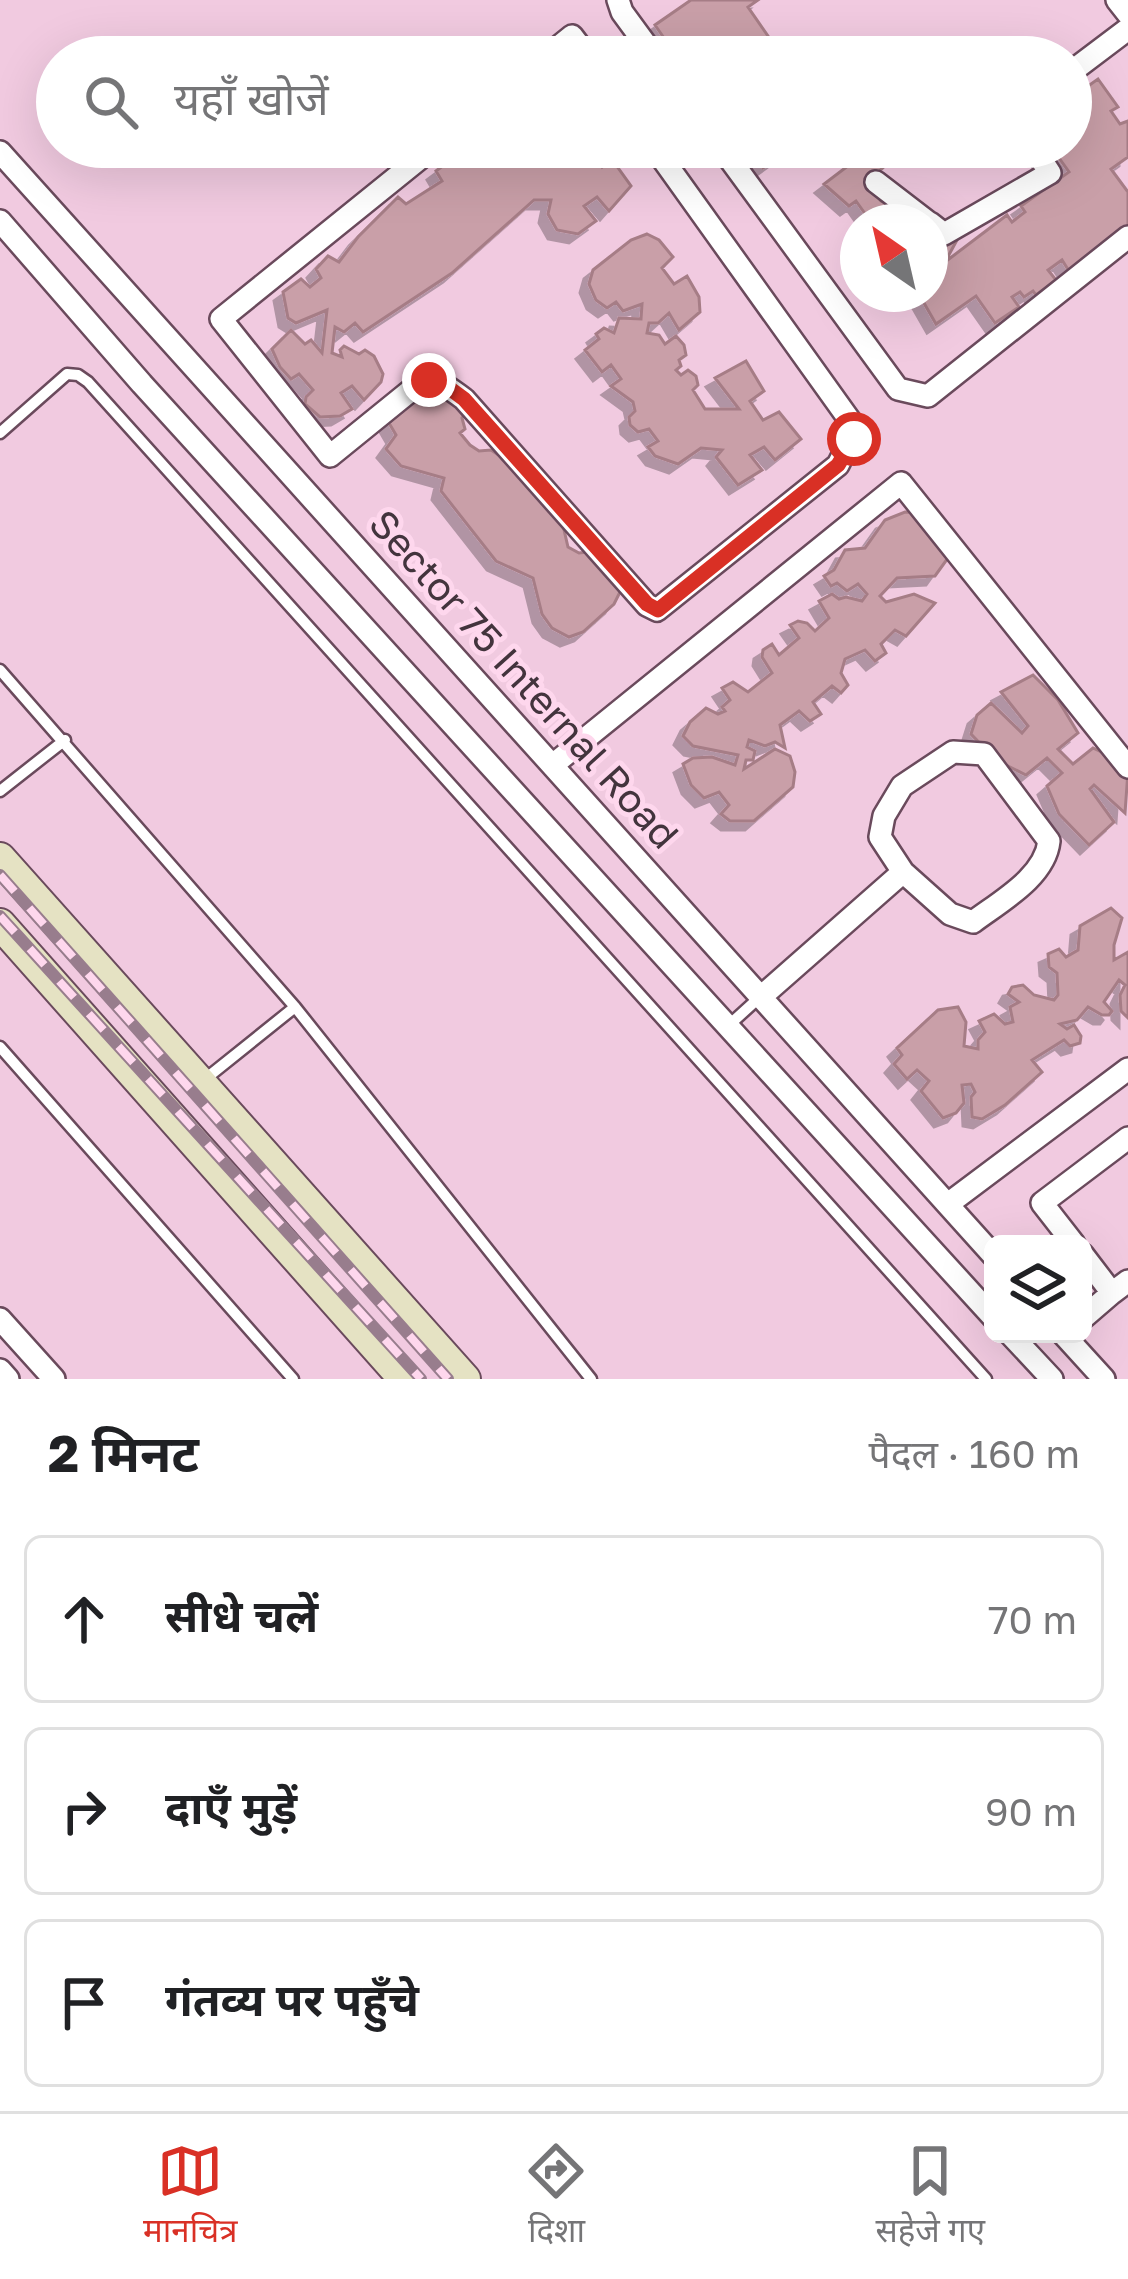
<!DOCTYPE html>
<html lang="hi">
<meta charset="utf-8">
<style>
body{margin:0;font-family:"Golos Text","Noto Sans Devanagari",sans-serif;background:#f2f2f2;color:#202124}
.controls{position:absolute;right:36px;bottom:36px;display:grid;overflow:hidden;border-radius:18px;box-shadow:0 12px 48px #0002}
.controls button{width:108px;height:108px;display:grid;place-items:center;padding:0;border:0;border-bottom:3px solid #e0e0e0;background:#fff;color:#202124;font:60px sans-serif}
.compass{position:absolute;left:840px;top:204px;width:108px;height:108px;border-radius:50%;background:#fff;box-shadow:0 12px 48px #0002;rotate:326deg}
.stop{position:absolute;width:36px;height:36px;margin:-27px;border:9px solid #d93025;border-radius:50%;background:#fff}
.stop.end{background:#d93025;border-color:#fff;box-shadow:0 3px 12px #0008}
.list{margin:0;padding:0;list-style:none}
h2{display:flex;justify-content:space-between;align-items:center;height:156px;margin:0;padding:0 48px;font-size:51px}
h2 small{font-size:39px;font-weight:400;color:#757577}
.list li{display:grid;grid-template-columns:78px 1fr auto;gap:36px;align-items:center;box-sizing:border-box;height:168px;margin:0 24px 24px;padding:0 24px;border:3px solid #e0e0e0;border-radius:18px}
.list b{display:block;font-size:45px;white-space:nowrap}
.list em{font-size:39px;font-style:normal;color:#757577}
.icon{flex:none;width:66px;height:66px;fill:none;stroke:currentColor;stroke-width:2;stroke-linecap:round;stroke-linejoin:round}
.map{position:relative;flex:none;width:1128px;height:1379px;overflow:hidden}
.search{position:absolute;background:#fff;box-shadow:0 12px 48px #0002;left:36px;right:36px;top:36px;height:132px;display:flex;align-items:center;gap:30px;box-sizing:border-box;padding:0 42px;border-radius:66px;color:#757577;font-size:45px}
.sheet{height:732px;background:#fff}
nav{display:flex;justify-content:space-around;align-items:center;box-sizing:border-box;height:168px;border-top:3px solid #e0e0e0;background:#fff;font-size:33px;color:#757577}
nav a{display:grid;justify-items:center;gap:6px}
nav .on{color:#d93025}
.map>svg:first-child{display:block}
.building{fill:#c99fa8;stroke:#a67d86;stroke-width:3;filter:url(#shadow)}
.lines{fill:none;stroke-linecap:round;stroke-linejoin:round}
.service-casing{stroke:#6a4a5c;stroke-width:15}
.minor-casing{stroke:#6a4a5c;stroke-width:26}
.secondary-casing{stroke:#6a4a5c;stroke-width:34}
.service{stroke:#fff;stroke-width:10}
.minor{stroke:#fff;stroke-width:21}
.secondary{stroke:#e5e2c3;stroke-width:30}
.rail-casing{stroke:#987d8d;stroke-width:12}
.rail{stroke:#fed7ed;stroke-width:8;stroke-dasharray:22;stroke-linecap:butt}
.route{stroke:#d93025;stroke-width:15}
.labels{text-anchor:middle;stroke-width:10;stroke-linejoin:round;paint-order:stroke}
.street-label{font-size:39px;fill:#43343d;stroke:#fed7ed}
</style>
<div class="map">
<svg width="1128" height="1379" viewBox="0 0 1128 1379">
<defs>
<filter id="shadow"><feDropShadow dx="-9" dy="9" stdDeviation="0" flood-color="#0004"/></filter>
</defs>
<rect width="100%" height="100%" fill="#f1cae0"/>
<path class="building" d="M691,0H758L748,7L768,36L763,39L773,53L784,46L792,57H735L741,53L735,44L724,51L728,57H687L680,46L673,51L655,25Z
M1098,79L1118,107L1111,111L1120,124L1128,121V157L1111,169L1128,192V230L1069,271L1062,260L1048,270L1056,280L1036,295L1033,291L1024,297L1020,292L1012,297L1019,307L995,323L976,296L936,324L920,296L930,294V251L940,245L935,238L930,242V238L957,240L945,262L1007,215L1012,222L1025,212L1021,206L1069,172L1054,151L1047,156L1041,147H1071V111L1075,108L1071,98Z
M468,147H527L531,155L522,162L533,164L536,157L560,147H591L588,151L602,167L607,162L616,165L631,186L609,211L597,197L584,206L596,221L578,234L557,230L548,214L551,200H534L452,273L363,332L355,323L344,332L335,327L332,353L342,357L340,350L344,346L359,354L365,350L374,356L383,374L381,382L364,400L352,386L341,393L352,409L340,416L320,417L305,404L306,397L313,390L299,374L291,379L280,367L272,349L291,330L305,344L311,340L322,353L327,310L296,323L288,318L283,292L301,279L310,287L321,278L316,269L328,256L339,262L358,237L398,197L406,204L442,181L436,171Z
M748,147H792L763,168Z
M894,147L899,152L867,183L881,201L889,205L888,222H871L856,201L849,206L824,184L861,156L868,166L879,159L873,147Z
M647,234L659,240L673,257L662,268L674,284L687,276L699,297L700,312L679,330L669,313L658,323H649L647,333L659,335L665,344L676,336L684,345L686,355L679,360L681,366L676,370L681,375L688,370L696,376L698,385L693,390L705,409H739L715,378L746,361L764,391L750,401L763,420L779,412L801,439L775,460L764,447L750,455L762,470L738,485L716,457L722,450L701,448L678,464L655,456L648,447L658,441L649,429L638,432L630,425L629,417L635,411L633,402L611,386L621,379L611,365L602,372L585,350L599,339L596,334L604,328L614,333L619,318L641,319L642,304L623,311L616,302L607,308L596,300L589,284L593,270L631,240Z
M442,396L467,411L462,418L465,429L460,433L470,445L479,451L491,450L515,466L561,517L568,547L579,553L588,552L616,579L620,592L614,604L583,632L569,637L552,628L542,614L533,578L496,561L441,491L444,478L401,466L386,449L396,435L389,423L403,408L420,397L429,405Z
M905,512L920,513L953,551L935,576L897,578L880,596L886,602L914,594L935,603L906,636L895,630L881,644L886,653L875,661L865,650L845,659L841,673L848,685L841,693L832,686L813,702L821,714L810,721L799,711L780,725L785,748L775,742L765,746L749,740L747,747L755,751L753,760H746L744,769L775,749L790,756L795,772L793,787L754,821H730L721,814L729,805L719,792L704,798L691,785L683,764L693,758L712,757L735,765L738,755L693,746L683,736L690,722L706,708L718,714L725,711L722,707L730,700L722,688L733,682L748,692L772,673L762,657L763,650L772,644L779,655L799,638L790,625L798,621L807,623L815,631L829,618L819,601L832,594L839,599L846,597L862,601L867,594L858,584L847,591L837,583L831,586L824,576L834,570L845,550L865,548L885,520Z
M1033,675L1058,700L1078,733L1058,749L1073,764L1093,748L1118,760L1128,771L1125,813L1094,785L1090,789L1114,822L1089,845L1059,814L1047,786L1062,773L1047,758L1026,775L996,760L971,734L977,715L991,703L1022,733L1028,726L1001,692Z
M1111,908L1122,918L1114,945V960L1128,952V1018L1121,1011L1120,995L1125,985L1119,980L1104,1002L1112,1011L1109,1015H1102L1088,1007L1077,1020L1060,1024L1067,1029L1074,1025L1081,1036L1080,1043L1070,1046L1064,1040L1032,1060L1042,1072L1005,1105L982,1119L972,1117L971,1097L975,1092L971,1084L962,1085L964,1103L956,1113L943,1118L921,1091L929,1081L917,1070L907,1079L894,1064L902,1055L897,1048L938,1010L958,1007L966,1022L964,1046L978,1049V1040L985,1032L979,1021L994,1014L1005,1024L1013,1022L1010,1007L1019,1002L1008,994L1012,987L1023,985L1034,995L1054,1000L1058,995L1057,973L1049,967L1048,954L1059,949L1066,957L1078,950L1080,926Z"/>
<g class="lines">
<g class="service-casing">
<path id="service" d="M0,433L67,374L78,375L88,382L986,1379
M0,670L295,1007L591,1379
M0,791L65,740
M728,1026L761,996
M0,1047L293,1379
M204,1080L295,1007"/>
</g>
<g class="minor-casing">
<path id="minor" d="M618,0L622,12L655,57
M1117,0L1128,14
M546,57L572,36L588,57
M1071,72L1128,29
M434,147L221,319L330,456L420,383C438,377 450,389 464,399L647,605L657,610L838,465L856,429L654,147
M721,147L898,389L928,396L1128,237
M0,152L993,1255
M876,182L928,222
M0,221L142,384L993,1317
M930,223L944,234L1050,173L1033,147
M554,764L901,483L1128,767
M762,996L903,872L880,837L884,816L902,786L953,752L984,754L1049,841C1045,877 1001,901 973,922L950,914L903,872
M948,1204L1128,1069
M1074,1244L1042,1203L1128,1138
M1083,1255L1112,1293L1128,1281
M1083,1318L1112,1293
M0,1319L54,1379
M1010,1334L1052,1379
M1063,1334L1104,1379
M0,1370L8,1379"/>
</g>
<g class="secondary-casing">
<path id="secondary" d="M0,858L465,1379
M0,924L404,1379"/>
</g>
<use href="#service" class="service"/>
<use href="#minor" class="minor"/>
<use href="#secondary" class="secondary"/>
<g class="rail-casing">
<path id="rail" d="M0,875L448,1379
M0,916L421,1379"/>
</g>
<use href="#rail" class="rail"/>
</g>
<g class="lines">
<path class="route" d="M429,380L445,385L464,399L647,604L658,610L838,465L854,439"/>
</g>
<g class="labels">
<g class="street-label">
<text transform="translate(524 679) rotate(48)" y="14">Sector 75 Internal Road</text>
</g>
</g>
</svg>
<div class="controls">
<button><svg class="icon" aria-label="layers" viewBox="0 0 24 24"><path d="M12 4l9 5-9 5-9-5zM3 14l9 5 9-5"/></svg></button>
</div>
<svg class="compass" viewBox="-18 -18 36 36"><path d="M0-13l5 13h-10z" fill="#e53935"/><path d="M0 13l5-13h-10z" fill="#757577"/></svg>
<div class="stop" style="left:854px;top:439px"></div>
<div class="stop end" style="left:429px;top:380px"></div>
<div class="search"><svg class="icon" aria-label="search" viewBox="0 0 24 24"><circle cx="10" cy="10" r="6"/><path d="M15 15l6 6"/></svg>यहाँ खोजें</div>
</div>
<section class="sheet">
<h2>2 मिनट<small>पैदल · 160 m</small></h2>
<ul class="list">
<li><svg class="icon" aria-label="ahead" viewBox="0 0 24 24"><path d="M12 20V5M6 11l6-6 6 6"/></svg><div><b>सीधे चलें</b></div><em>70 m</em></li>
<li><svg class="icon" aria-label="right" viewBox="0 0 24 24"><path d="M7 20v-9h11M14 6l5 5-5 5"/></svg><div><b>दाएँ मुड़ें</b></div><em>90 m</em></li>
<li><svg class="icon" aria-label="arrive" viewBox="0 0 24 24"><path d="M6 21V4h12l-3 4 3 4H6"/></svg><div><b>गंतव्य पर पहुँचे</b></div></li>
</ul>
</section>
<nav>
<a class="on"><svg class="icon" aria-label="map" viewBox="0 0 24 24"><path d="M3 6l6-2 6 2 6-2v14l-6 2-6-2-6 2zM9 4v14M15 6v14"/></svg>मानचित्र</a>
<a><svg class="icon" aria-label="directions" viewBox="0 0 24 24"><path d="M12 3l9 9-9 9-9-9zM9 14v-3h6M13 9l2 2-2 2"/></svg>दिशा</a>
<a><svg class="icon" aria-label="saved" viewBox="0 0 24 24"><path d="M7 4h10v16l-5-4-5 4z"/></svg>सहेजे गए</a>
</nav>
